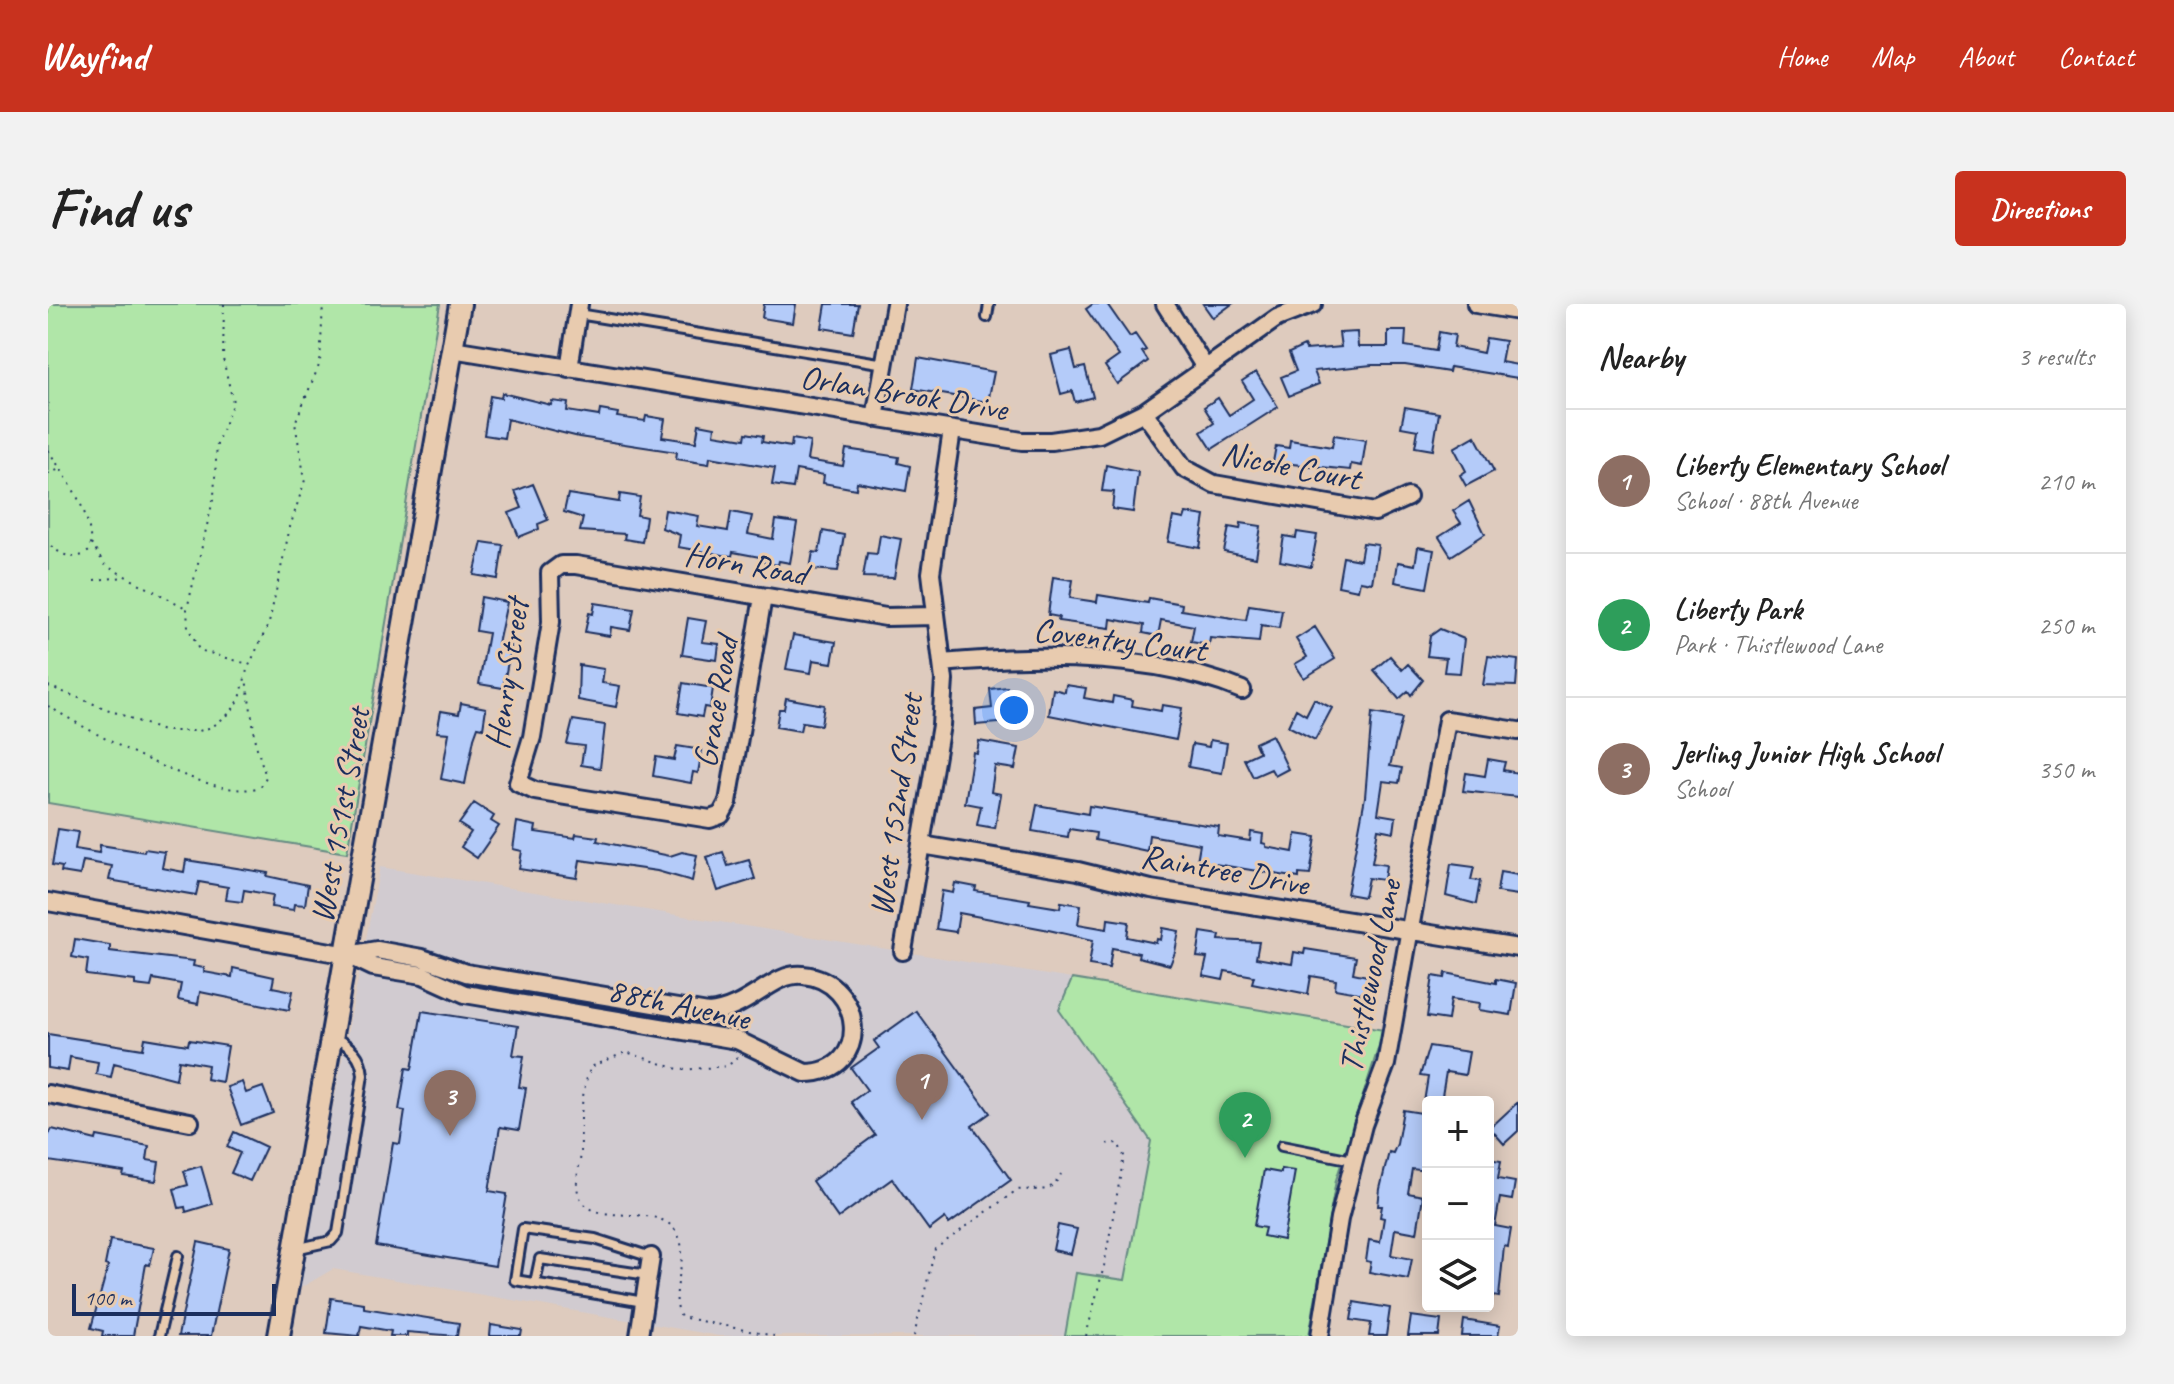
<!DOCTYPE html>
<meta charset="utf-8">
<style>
body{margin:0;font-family:Caveat,sans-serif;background:#f2f2f2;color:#222}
.controls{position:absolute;right:24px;bottom:24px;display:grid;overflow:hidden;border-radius:8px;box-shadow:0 4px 20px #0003}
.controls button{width:72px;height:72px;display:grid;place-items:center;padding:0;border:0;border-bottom:2px solid #e0e0e0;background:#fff;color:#222;font:40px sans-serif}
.scale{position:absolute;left:24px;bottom:20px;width:204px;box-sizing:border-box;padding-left:8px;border:4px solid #1b2f5e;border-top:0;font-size:22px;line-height:28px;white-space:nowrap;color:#1b2f5e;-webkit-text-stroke:6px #e8cbaf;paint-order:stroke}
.you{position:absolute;left:966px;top:406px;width:28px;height:28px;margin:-20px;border:6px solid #fff;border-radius:50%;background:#1a73e8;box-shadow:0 0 0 12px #1a73e833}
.badge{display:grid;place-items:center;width:52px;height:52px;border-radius:50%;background:#c8321e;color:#fff;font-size:26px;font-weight:700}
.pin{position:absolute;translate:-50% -66px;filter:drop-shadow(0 2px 4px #0008)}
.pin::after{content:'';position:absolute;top:42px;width:28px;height:24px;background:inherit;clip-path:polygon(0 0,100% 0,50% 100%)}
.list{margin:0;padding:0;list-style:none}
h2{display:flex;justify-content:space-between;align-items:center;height:104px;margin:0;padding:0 32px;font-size:34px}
h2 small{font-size:26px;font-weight:400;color:#767676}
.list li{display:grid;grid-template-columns:52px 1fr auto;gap:24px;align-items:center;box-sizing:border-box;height:144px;padding:0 32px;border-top:2px solid #e0e0e0}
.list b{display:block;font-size:30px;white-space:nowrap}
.list p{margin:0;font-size:26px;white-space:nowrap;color:#767676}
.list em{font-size:26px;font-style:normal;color:#767676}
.icon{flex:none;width:44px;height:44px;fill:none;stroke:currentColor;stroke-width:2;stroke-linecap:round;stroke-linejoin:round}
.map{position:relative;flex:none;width:1470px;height:1032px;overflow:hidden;border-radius:8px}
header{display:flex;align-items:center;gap:48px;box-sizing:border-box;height:112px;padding:0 40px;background:#c8321e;color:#fff}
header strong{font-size:38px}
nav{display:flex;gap:44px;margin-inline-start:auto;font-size:28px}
.intro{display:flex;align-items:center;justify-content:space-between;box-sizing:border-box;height:192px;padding:0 48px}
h1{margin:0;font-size:56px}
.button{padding:20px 36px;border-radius:8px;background:#c8321e;color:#fff;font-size:28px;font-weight:700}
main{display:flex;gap:48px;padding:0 48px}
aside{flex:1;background:#fff;border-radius:8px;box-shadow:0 4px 20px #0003}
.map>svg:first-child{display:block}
.built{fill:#d1cbd0}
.green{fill:#b0e6a8;stroke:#668a83;stroke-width:2}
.building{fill:#b4cbf9;stroke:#1b2f5e;stroke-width:2}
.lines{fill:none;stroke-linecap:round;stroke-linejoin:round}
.service-casing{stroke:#1b2f5e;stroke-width:14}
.minor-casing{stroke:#1b2f5e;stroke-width:22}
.tertiary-casing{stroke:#1b2f5e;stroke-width:26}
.path{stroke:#1b2f5e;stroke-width:2;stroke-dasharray:2 6;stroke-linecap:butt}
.service{stroke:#e8cbaf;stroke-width:8}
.minor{stroke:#e8cbaf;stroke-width:16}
.tertiary{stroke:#e8cbaf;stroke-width:20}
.labels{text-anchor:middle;stroke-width:6;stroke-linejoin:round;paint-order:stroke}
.street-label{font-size:34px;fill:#1b2f5e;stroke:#e8cbaf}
</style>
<header>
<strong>Wayfind</strong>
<nav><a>Home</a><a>Map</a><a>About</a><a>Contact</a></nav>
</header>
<div class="intro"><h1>Find us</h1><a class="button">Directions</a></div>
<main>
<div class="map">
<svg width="1470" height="1032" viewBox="0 0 1470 1032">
<rect width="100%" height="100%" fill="#decbbe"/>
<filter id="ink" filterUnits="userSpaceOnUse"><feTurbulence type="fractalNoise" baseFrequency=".0125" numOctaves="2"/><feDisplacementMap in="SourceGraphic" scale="16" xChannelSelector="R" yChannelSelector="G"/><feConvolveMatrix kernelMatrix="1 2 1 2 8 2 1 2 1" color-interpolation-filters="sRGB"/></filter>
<g filter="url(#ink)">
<path class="built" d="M332,563L1024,675L1011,706L1103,836L1077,976L1028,970L1017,1032H671L285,965L249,986Z"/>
<path class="green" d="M0,0H392L299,549L0,499Z
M1024,675L1336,726L1288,876L1261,1032H1017L1028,969L1077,976L1103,837L1011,706Z"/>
<path class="building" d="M716,0H748L745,19L714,14Z
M778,0H810L805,29L774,24Z
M1045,0H1059L1082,33L1087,30L1098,46L1094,48L1100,57L1069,80L1057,62L1071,52L1038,5Z
M1155,0H1184L1165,14Z
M1340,27H1358L1357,42L1388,47L1391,28L1407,31L1405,43L1435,49L1438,34L1457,37L1453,58L1470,61V74L1402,63L1401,68L1357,61H1324L1266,67L1271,80L1241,92L1233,73L1248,67L1241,49L1256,42L1258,46L1293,43L1291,29L1309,28L1310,43H1340Z
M1023,46L1028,65L1037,63L1045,93L1027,98L1024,87L1013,90L1003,51Z
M870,54L946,68L940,98L865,85Z
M1208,68L1230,103L1164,145L1153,128L1166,119L1156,103L1170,94L1181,111L1205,95L1194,77Z
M454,89L503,101L504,97L520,99L519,107L551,112L552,106L570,109L569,113L597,117L598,112L617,115L614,133L648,138L651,120L667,123L666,130L697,135L698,129L715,132L714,138L743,143L744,135L762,138L759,156L795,162L798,145L851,153L850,159L862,162L858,187L809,178L808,185L775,179L776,171L748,166L745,184L724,181L727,164L662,153L661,160L628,155L629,148L531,133L459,115L456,134L436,131L442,92L453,94Z
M1357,103L1391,109L1385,146L1367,143L1370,126L1353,123Z
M1286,131L1318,136L1314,162L1303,160L1302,166L1225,158L1228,142L1241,144L1242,136L1284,143Z
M1427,132L1446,167L1418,182L1412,171L1418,167L1406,144Z
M1058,161L1090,168L1085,208L1064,205L1066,188L1054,187Z
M485,180L500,216L490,220L491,225L471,233L461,209L474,204L467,187Z
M520,190L571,198L572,190L592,193L589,211L598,213L594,238L576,235L577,230L532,227L535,214L516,208Z
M1421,197L1437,230L1403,252L1391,233L1413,219L1405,207Z
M617,206L651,212L649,222L680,227L683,208L704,212L700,230L725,235L728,216L749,219L742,259L731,257L730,261L711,258L712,253L685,248L684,252L675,251L630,243L632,231L614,224Z
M1138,209L1157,212L1152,244L1120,238L1125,213L1136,215Z
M1193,219L1213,222L1208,254L1176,248L1181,223L1192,225Z
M775,227L796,231L790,267L762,265L765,248L771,249Z
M1249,228L1269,231L1263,263L1232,257L1236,232L1248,234Z
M832,231L853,235L846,274L815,273L819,249L829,250Z
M434,238L455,241L450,275L426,271Z
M1315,239L1330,241L1324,279L1312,277L1310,286L1290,282L1295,253L1312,256Z
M1370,243L1386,246L1379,284L1347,278L1350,258L1367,261Z
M1005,273L1025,276L1022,294L1049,298L1050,291L1100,299L1101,294L1134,300L1133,306L1198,316L1201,301L1234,306L1231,324L1213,321L1211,338L1162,334L1161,341L1143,338L1146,322L1113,316L1110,332L1095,329L1096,321L1063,315L1062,324L1010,317L1011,313L1000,311Z
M433,293L459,298L450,340L463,342L455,384L431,380L440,329L428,327Z
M547,299L586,305L582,326L563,323L562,332L537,328L541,309L545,310Z
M640,314L658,317L654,338L671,340L669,356L634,351Z
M1267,323L1287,355L1256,374L1247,360L1259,353L1248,335Z
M1392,325L1416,335L1412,369L1396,368L1398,354L1379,352L1382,332Z
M745,331L788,338L784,359L765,356L763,369L738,365Z
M1342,352L1354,366L1360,360L1375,376L1363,391L1360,387L1351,395L1326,366Z
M1440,352L1470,356L1468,382L1435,381Z
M531,361L556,365L554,379L572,382L568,403L530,396Z
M635,379L665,384L662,404L656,403L654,413L630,409Z
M1018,381L1038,384L1036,394L1064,399L1065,392L1085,396L1084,402L1113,407L1114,401L1134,404L1128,436L1001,411L1005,385L1017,388Z
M959,383L962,418L928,421L927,406L944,404L942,385Z
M738,394L776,401L773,421L754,418L752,427L728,423L731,405H736Z
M1266,395L1284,404L1267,436L1240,422L1248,405L1258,411Z
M413,399L438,404L435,424L430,423L426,434L417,480L393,475L401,429L389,428L393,407L411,410Z
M1324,409L1354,414L1342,462L1354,464L1351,479L1335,477L1330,510L1348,513L1346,528L1330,525L1324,559L1338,561L1336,576L1320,574L1316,593L1299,590L1317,493Z
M525,416L557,421L552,464L533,461L536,442L519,440Z
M1224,431L1240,465L1227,472L1223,465L1205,473L1196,455L1211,448L1207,439Z
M1162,436L1179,439L1174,469L1140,463L1144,440L1161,443Z
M931,437L971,444L967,465L947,462L943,488L953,490L947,524L929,521L933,502L917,499L925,448L929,449Z
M629,442L654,446L650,469L645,468L643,479L605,472L608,453L626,456Z
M1440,455L1457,458L1455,466L1470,469V493L1415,487L1418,469L1437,472Z
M426,499L446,512L443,517L451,522L429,554L413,543L423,528L411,520Z
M989,501L1040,510L1041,502L1171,523L1170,532L1202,537L1203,528L1215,530L1214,539L1218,540V543L1245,548L1248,530L1268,533L1262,571L1251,570V574L1149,557L1152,540L1101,531L1099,547L1047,536L1048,529L1021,525L1020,533L984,527Z
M469,518L488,522L487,528L527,534L528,530L550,533L549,537L622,552L634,548L649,551L644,577L609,567L532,556L529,574L471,565L474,547L465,545Z
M10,525L30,528L27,545L51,549L52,541L96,548L97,545L117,548L114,564L136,568L138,556L220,569L219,572L260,581L257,601L246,600L245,606L223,603L225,591L196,586L194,598L178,596L180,583L151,578L148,591L61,576L64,562L35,557L32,571L13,568L14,563L4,561Z
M675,548L680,562L701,556L707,575L670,587L659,553Z
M1403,560L1426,563L1423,576L1432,577L1428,600L1398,592Z
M1452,568L1470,571V591L1449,588Z
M907,579L928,583L927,587L982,596L981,599L1012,604L1013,598L1033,601L1030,620L1059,625L1060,615L1081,618L1079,633L1108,639L1109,635L1113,636L1115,624L1131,627L1127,648L1122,661L1090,653L1091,649L1064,644L1061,664L1041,661L1045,636L996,625L911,609L908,628L888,625L894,587L905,589Z
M1153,628L1172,631L1171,636L1211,638L1208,654L1244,660L1246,648L1256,650L1257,645L1308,653L1305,669L1324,673L1321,691L1287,685L1288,676L1263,672L1260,690L1204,679L1206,672L1177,667L1175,676L1155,672L1159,654L1149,653Z
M27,635L62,641V647L146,657L145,662L156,664V668L184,673L185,664L226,673L224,683L245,687L241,706L152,688L150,700L130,696L133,680L105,675L103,683L87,681V677L38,671L40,656L24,653Z
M1398,669L1448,679V675L1468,679L1463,711L1431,706L1432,699L1403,695L1400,716L1379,713L1385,672L1397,674Z
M374,707L470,722L465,751L476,752L471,783L478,784L471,826L452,823L441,887L459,890L447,962L328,942L345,839L352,840L357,807L351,806L358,764L364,765Z
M868,707L942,809L924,822L963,876L901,920L897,914L881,926L844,875L790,914L764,877L827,831L803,798L819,786L803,764L831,744L826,737Z
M0,730L95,745L97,734L140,741L141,736L180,742L174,778L158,775L160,761L131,756L128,775L66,759L63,773L48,770L50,758L22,753L20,767L0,764Z
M1381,742L1421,748L1417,771L1398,768L1393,798H1376L1380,773L1372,772Z
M194,778L198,789L215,783L225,809L193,821L179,783Z
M1470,798V827L1456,840L1442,824Z
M1355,806L1380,810V867L1364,865L1360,889L1375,892L1369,929L1347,925L1343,951L1364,955L1360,975L1321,968L1323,958L1318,957L1321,936L1332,938L1336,914L1332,913L1334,902H1330L1332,885L1341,848L1345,849L1349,840Z
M4,825L48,836L49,832L101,842L99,856L111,858L108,877L75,872L76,868L0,857V832Z
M186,828L218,843L202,877L183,869L192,849L179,843Z
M1440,855L1453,857L1450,875L1467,878L1464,896L1452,894L1447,922L1463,925L1460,943L1456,942L1451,993L1440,991Z
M153,862L164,900L138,908L137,903L131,904L126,885L140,881L136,867Z
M1233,865L1247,867L1235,936L1215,932L1217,924L1206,922L1216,866L1233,869Z
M1010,921L1029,925L1023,950L1005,946Z
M62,936L106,944L102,961L98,960L85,1032H54L55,1027L43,1024L60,962L57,961Z
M150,938L181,945L163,1032H130Z
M283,994L316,999V1004L411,1019L409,1032L359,1028V1032H342L343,1027L313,1022L311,1032L278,1029Z
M1306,998L1342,1004L1338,1032H1321L1323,1019L1303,1016Z
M1363,1012L1393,1016L1391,1032H1360Z
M1416,1016L1452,1022L1450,1032H1414Z
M443,1021L474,1026L473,1032H442Z"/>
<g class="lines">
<g class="service-casing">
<path id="service" d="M530,10L837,60
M939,13L941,0
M1234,842L1305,856
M247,945L283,937L290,929L315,771C313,749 302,743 285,732
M487,979L492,955L600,971
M596,998L467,976L475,925L547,935L603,953
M111,1032L130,952"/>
</g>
<g class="minor-casing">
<path id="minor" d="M1117,0L1156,62
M1428,0L1470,7
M404,45L974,137H1003L1051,130L1096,108L1229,14L1265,0
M521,65L531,0
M1096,108L1136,164L1166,180L1327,208L1360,193
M827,114L847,0
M715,293L680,498L673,511L662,515L487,487L470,479L484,433L503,318L502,269L513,261H528L838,313L887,312
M894,359C989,350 1105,349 1194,386
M874,541L1030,567L1103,585L1470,644
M0,598L300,651L325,663L375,671L417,690L689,736L757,769C826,769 816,676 755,671C724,668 701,706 660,709L418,669L374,654L329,646L300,651
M855,647L893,421L896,376L883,269L904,126
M0,790L142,818
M591,1032L603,953
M1272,1032L1291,915L1315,821L1338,760L1399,416L1470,427"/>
</g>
<g class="tertiary-casing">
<path id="tertiary" d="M231,1032L412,0"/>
</g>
<path class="path" d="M176,0L175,55L185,98L169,139L166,192L139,305L140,323L151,346L200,360
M0,146C17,172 49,215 41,247C26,259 11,250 0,239
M0,170L12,165
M43,240L58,262L138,304
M46,276L78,273
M0,382L115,427H151L164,423L182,409L192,395L199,366L221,319L242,223L257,176L247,119L272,59L275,0
M0,402C38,425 173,503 213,482L218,473L209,444L198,375
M689,753L680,762L633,766L578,748L543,763C533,785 532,819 533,842C534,859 525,876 531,891C544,927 610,895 629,929C644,955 619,987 633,1013L726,1032
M866,1032L887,945L969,886C990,884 1002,892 1013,870
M1038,1032L1056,962L1076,852L1070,839L1059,840"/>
<use href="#service" class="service"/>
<use href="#minor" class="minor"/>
<use href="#tertiary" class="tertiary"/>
</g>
</g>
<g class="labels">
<g class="street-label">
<text transform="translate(856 88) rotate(9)" y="12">Orlan Brook Drive</text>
<text transform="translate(1243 161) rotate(11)" y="12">Nicole Court</text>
<text transform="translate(698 259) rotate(10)" y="12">Horn Road</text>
<text transform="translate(1072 335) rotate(7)" y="12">Coventry Court</text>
<text transform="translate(458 370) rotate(-82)" y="12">Henry Street</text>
<text transform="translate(667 398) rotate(-80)" y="12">Grace Road</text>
<text transform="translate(847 501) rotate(-82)" y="12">West 152nd Street</text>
<text transform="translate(291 511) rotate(-80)" y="12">West 151st Street</text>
<text transform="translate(1177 565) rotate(10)" y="12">Raintree Drive</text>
<text transform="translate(1321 672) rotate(-78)" y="12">Thistlewood Lane</text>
<text transform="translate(631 699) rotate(12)" y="12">88th Avenue</text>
</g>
</g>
</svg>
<div class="controls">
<button>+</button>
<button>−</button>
<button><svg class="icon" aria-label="layers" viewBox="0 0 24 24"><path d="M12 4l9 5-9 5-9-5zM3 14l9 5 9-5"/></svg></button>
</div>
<div class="scale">100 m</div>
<div class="you"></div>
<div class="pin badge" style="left:874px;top:816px;background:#8d6e63">1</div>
<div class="pin badge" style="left:1197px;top:854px;background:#2e9e5b">2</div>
<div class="pin badge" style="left:402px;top:832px;background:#8d6e63">3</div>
</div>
<aside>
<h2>Nearby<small>3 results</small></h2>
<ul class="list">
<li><span class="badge" style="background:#8d6e63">1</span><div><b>Liberty Elementary School</b><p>School · 88th Avenue</p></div><em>210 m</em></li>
<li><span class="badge" style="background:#2e9e5b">2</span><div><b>Liberty Park</b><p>Park · Thistlewood Lane</p></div><em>250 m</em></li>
<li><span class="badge" style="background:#8d6e63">3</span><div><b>Jerling Junior High School</b><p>School</p></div><em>350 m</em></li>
</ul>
</aside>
</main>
